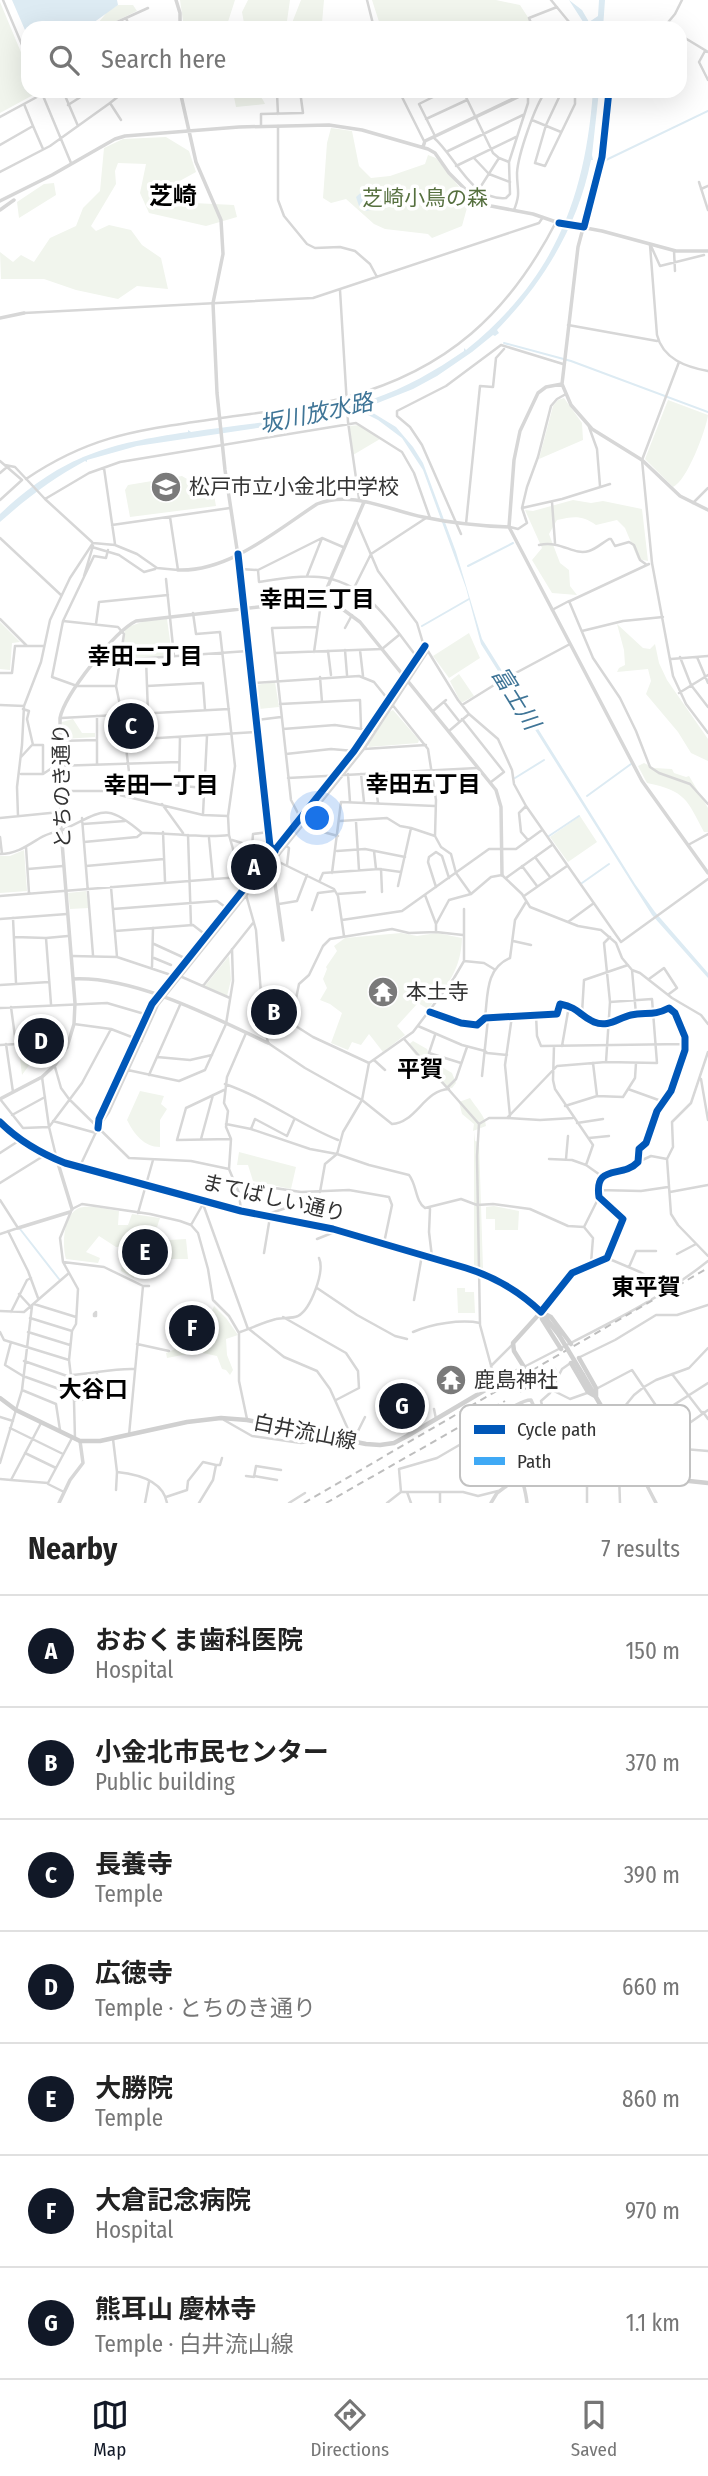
<!DOCTYPE html>
<meta charset="utf-8">
<style>
body{margin:0;font-family:"Fira Sans Condensed","Noto Sans JP",sans-serif;background:#f2f2f2;color:#222}
.you{position:absolute;left:318px;top:819px;width:24px;height:24px;margin:-18px;border:5px solid #fff;border-radius:50%;background:#1a73e8;box-shadow:0 0 0 10px #1a73e833}
.badge{display:grid;place-items:center;width:46px;height:46px;border-radius:50%;background:#111827;color:#fff;font-size:23px;font-weight:700}
.pin{position:absolute;translate:-50% -50%;border:4px solid #fff;box-shadow:0 2px 7px #0006}
.list{margin:0;padding:0;list-style:none}
h2{display:flex;justify-content:space-between;align-items:center;height:91px;margin:0;padding:0 28px;font-size:30px}
h2 small{font-size:23px;font-weight:400;color:#767676}
.list li{display:grid;grid-template-columns:46px 1fr auto;gap:21px;align-items:center;box-sizing:border-box;height:112px;padding:0 28px;border-top:2px solid #e0e0e0}
.list b{display:block;font-size:26px;white-space:nowrap}
.list p{margin:0;font-size:23px;white-space:nowrap;color:#767676}
.list em{font-size:23px;font-style:normal;color:#767676}
.icon{flex:none;width:38px;height:38px;fill:none;stroke:currentColor;stroke-width:2;stroke-linecap:round;stroke-linejoin:round}
.map{position:relative;flex:none;width:708px;height:1503px;overflow:hidden}
.search{position:absolute;background:#fff;box-shadow:0 7px 28px #0002;left:21px;right:21px;top:21px;height:77px;display:flex;align-items:center;gap:18px;box-sizing:border-box;padding:0 24px;border-radius:21px;color:#767676;font-size:26px}
.sheet{height:875px;background:#fff}
nav{display:flex;justify-content:space-around;align-items:center;box-sizing:border-box;height:98px;border-top:2px solid #e0e0e0;background:#fff;font-size:19px;color:#767676}
nav a{display:grid;justify-items:center;gap:4px}
nav .on{color:#111827}
.map>svg:first-child{display:block}
.green{fill:#f1f5ed}
.water{fill:#ddebf3}
.lines{fill:none;stroke-linecap:round;stroke-linejoin:round}
.stream{stroke:#ddebf3;stroke-width:2}
.minor{stroke:#d7d7d7;stroke-width:2.5}
.tertiary{stroke:#d7d7d7;stroke-width:3.5}
.secondary{stroke:#d0d0d0;stroke-width:4.5}
.rail{stroke:#bebebe;stroke-width:2;stroke-dasharray:7 5;stroke-linecap:butt}
.secondary-bridge{stroke:#d0d0d0;stroke-width:4.5}
.quiet{stroke:#3fa9f5;stroke-width:5;stroke-dasharray:10 5;stroke-linecap:butt}
.cycleway-casing{stroke:#fff;stroke-width:11}
.cycleway{stroke:#0057b8;stroke-width:7}
.labels{text-anchor:middle;stroke-width:7;stroke-linejoin:round;paint-order:stroke}
.park-label{font-size:21px;fill:#56703f;stroke:#fff}
.poi-label{font-size:21px;fill:#333;stroke:#fff;text-anchor:start}
.street-label{font-size:21px;fill:#333;stroke:#fff}
.water-label{font-size:23px;font-style:italic;fill:#3f7597;stroke:#fff}
.neighbourhood-label{font-size:23px;font-weight:bold;fill:#000;stroke:#fff}
.quarter-label{font-size:24px;font-weight:bold;fill:#000;stroke:#fff}
.key{fill:#fff;stroke:#c2c2c2;stroke-width:2}
.key-label{font-size:19px;fill:#333}
</style>
<div class="map">
<svg width="708" height="1503" viewBox="0 0 708 1503">
<rect width="100%" height="100%" fill="#fff"/>
<path class="green" d="M180,0H235L226,28H184Z
M248,0H290L286,28H260L244,23L242,12Z
M301,0H324L322,23L290,28Z
M372,0H496L520,5L531,22L530,28H381Z
M0,2L28,69V91H36L35,94L0,113Z
M118,5H133L137,11L114,22L109,28H94L108,11Z
M238,92C251,92 260,91 265,104L236,107L234,97Z
M331,128L352,131L359,166L371,178L390,176L425,164L428,155L436,158L464,193L470,197L462,226L432,238L428,234L385,229L374,224L346,199L331,203L323,198L327,143Z
M166,137L189,151L196,172L176,183L168,194L173,202L234,205L237,217L206,226L149,213L140,193L146,164L118,163L115,171L116,184L91,226L96,231L109,225L131,230L142,245L161,258L168,289L137,286L118,299L76,290L44,279H1L0,252L13,262L21,255L34,262L50,238L76,226L83,208L100,191L104,148L123,139Z
M54,183L56,195L19,218L17,202L44,184Z
M564,398L582,423L583,440L539,459L553,406L558,400Z
M668,400L708,415C706,430 687,481 673,487L645,459Z
M360,425L380,439L353,455L349,426Z
M182,476L214,495L216,506L130,517L125,490L128,485Z
M573,500L591,503L603,501L642,509L648,561L638,559L625,528L617,520L596,525C582,515 574,516 557,520L549,534L560,563L569,570L570,586L577,595L552,593L532,560L542,548L525,510L533,511Z
M167,619L172,655L121,659L125,628L145,621Z
M0,622L20,642L12,643L10,670L0,669Z
M617,624L643,648L650,649L655,644L659,663L667,680L708,739V761L691,753L678,732L646,694L651,681L648,669L617,672L619,668L625,665L624,650Z
M469,633L480,658L449,678L433,656Z
M459,674L474,696L461,703L450,681Z
M275,682L279,707L259,709L256,685Z
M393,710L419,740L418,743L369,747L368,745L389,712Z
M73,719L82,733H95V737L64,739L61,736L62,722Z
M644,763L654,768L672,769L674,773L686,777L689,776L708,808V832H704C687,800 686,791 647,783L638,766Z
M580,816L597,842L568,862L550,837Z
M24,850L27,891L0,893V856H10Z
M86,891L89,908L70,909L68,893Z
M401,933L417,936L437,933L462,938C461,969 448,985 428,1009L418,1003L397,1026L405,1035L383,1052L369,1034L361,1045L352,1042L348,1050L331,1043L342,1013L330,1004L320,1000L327,988L323,979L327,969L326,967L337,951L334,946L345,938Z
M229,956L231,980L227,996L205,986Z
M35,1041V1048L28,1049L30,1064L22,1075L18,1043Z
M413,1041L427,1049L432,1061L452,1073L456,1083L452,1088H446L422,1064L408,1045Z
M140,1091L164,1096L161,1104L167,1109L160,1120V1147C144,1147 134,1134 127,1120Z
M470,1098C476,1108 485,1115 486,1126L473,1131L474,1124L462,1114L459,1102Z
M474,1131L475,1141L479,1142L483,1269L474,1266Z
M239,1152L296,1167L291,1189L253,1181L248,1165H237Z
M494,1206L519,1211L518,1230H495V1219H486V1207Z
M95,1207L119,1211L118,1225H128L132,1214L160,1218L157,1227H151L149,1233H144V1227H139L120,1247H116L99,1236L86,1252L100,1258L98,1263L66,1259C62,1245 63,1217 77,1209C82,1206 90,1207 95,1207Z
M186,1239L188,1259H169V1240Z
M137,1243L134,1278L121,1271L125,1244Z
M457,1288H465V1292H474L475,1313H458Z
M214,1306L226,1318L238,1335L226,1339L227,1355L233,1370L230,1375L226,1370L222,1369L217,1356L198,1352L167,1358L166,1353C196,1341 202,1335 214,1306Z"/>
<path class="water" d="M12,0H117L118,5L86,28H28V37Z
M569,0L582,10L589,22L598,16L599,0H605L603,28H587Z
M593,91H599L592,155L593,160H591C578,226 543,283 497,330L499,333L495,336L493,335L472,352L437,376L413,389L365,408L396,427L413,447L423,463L456,552L482,639L635,884L655,912L708,973V978L652,915L481,644L466,588L423,470L402,438L378,420L364,413L351,411L304,421L137,446L87,460V462L85,461C53,478 27,498 0,522V514C62,456 106,444 188,432V430L191,432C251,423 315,419 373,399C405,388 435,371 464,351V348L466,350C554,279 585,199 593,91Z
M372,186L374,192L381,190L385,196L383,200L375,202L371,210L365,211L359,206L356,197L366,188Z"/>
<g class="lines">
<path class="stream" d="M606,160L708,111
M504,343L571,361L708,412
M468,566L513,543
M422,626L469,599
M515,778L544,760
M587,796L631,764
M549,836L579,816
M582,883L609,864
M20,1229L59,1279"/>
<path class="minor" d="M3,0L28,59
M367,0L374,28
M551,0L574,28
M126,18L130,28
M665,26L675,14L682,0
M111,28L115,23L148,8
M533,28L529,18L557,7
M549,28L553,26L555,28
M660,28L665,26L670,28
M680,35L708,52
M705,51L699,62L708,80
M41,91L71,163
M63,91L78,126
M399,91L424,141
M463,91L493,153L499,158L509,162
M562,91L546,125L535,163L545,166L575,104V91
M110,103L125,91
M68,105L90,91
M278,114L277,94H300
M0,117L48,91
M426,119L467,100
M532,120L561,132
M33,126L43,149
M261,126V114L303,113L300,91
M278,126V200L284,216L307,244L315,248L340,247L355,251L370,264L377,277
M435,136L419,104L445,91
M433,137C456,156 470,201 506,198L510,194L509,162L528,103V92
M0,145L33,126L24,104
M448,151L523,115
M474,158L489,174L510,182
M456,166L516,137
M0,172L50,146L110,103L121,120
M699,182L708,210
M701,189L708,186
M474,197L499,158
M514,210C521,192 517,191 517,173C518,155 535,105 546,91
M650,245L657,335C663,359 686,367 708,371
M651,246L660,266L704,255
M674,251L675,271
M340,290L348,422L359,499
M24,313L313,298L539,223L543,217
M568,325L657,341
M679,362L642,460L652,563L673,676L686,704L708,733
M589,427L597,449L600,486
M0,461L22,480L0,500
M5,465L15,467L45,499L92,542
M104,468L115,544
M0,473L7,467
M26,479C94,433 143,430 221,418C263,412 307,408 347,397C447,370 509,313 556,222
M45,499L89,473L120,462L356,423L402,452L414,473L430,518
M552,502L555,543
M693,503L708,488
M522,508L562,499L610,484
M357,522L378,571L417,623L423,643L458,700L469,714L498,739L512,770L514,784L526,806L621,942L708,879
M466,524L480,386L493,387L496,358L504,349
M112,525L230,508
M510,527L518,529L527,523L522,508L527,487L538,457L551,406L557,399L566,394
M461,534L422,445L410,427L397,416V411L446,386L501,345L563,364
M0,538L61,595
M539,545C562,540 573,556 589,551C596,549 602,543 609,539H611L615,546L629,542L634,545L640,560L647,565
M92,547L119,555L144,572L155,569
M108,550L106,558L94,556L63,621L52,677L77,686H116
M240,569L258,570L322,538L343,547
M258,570L259,582C279,579 300,575 319,577C366,581 391,624 417,657
M84,576L93,546
M307,576L322,538
M166,579L174,656
M354,588L371,554L426,518
M570,601L649,564
M552,610L569,601L593,658L620,698L636,731L650,767L659,773L690,784L708,804
M193,613L196,634L220,632L235,766L228,816L229,835L256,930L263,1019L268,1043L305,1068L362,1100L392,1124C416,1123 424,1090 449,1089
M0,619L27,646
M63,621L118,627L124,634L116,686L122,715L132,796
M96,624L99,602L168,595
M345,628L352,615
M582,631L623,621L663,617
M345,650L347,675
M360,650L363,676
M328,651L331,675
M314,652L321,603
M275,653L382,649L399,635
M680,657L691,685L708,707
M697,657L708,683
M146,659L148,713
M671,659L708,656
M120,660L248,651
M0,673H12L15,646H44
M320,677L322,702
M253,683L359,676L374,682L428,749L436,800L435,836L441,847L451,854L456,873L471,894L491,877L502,875L522,894L530,907L578,926L601,930L616,943L622,958L632,970L640,973L672,998L701,1015L708,1024
M147,686L203,683L205,710
M679,693L708,675
M444,702L459,721
M280,704L360,700L361,727
M0,705L24,706
M462,705L499,682L570,644
M23,709L29,711L27,719L33,745H43V774
M433,711L446,700
M61,718L229,709
M462,719L504,772L491,782
M257,720L281,717
M283,729L335,725L375,731
M449,731L469,714
M126,740L257,732
M59,741L97,740
M364,749L426,745
M286,754L331,749L354,751
M21,757L32,745
M97,764V716
M374,773L378,803
M21,774H43L55,766L179,762
M348,774L350,802
M361,774L364,802
M288,778L477,768
M131,781L204,788
M179,785L180,737
M60,791H103L203,815L228,816
M162,804L183,833
M526,806L519,813L521,832L528,840
M203,814L207,736
M18,816L17,787L22,745L24,706L41,662L50,620L70,578L93,543L115,545L137,554L157,568L178,570L170,517
M0,818L60,812
M82,818L93,955
M301,819L291,800L272,628L317,627
M340,821L387,818L400,826L411,828
M356,822L359,870
M83,824L125,821
M305,824L312,829L338,836
M163,832L165,881
M188,835L191,925
M0,837L2,854
M209,838L213,879
M232,840L242,843L269,858
M84,842L137,837L142,833C171,832 200,839 229,835
M688,845L708,834
M286,846L289,848L287,865
M26,847L29,893
M252,848L253,834L269,832
M337,851L365,849L405,857
M374,851L376,869
M0,854C16,854 27,846 40,838C48,833 57,832 65,829C103,811 106,802 142,833
M535,857L550,877
M275,860L334,889L338,896L344,936
M86,866L164,859
M522,866L537,886
M28,869L63,866
M381,869L382,892
M332,873L341,802L435,806
M506,878L552,845
M320,880L323,873L379,869L401,872
M398,886L411,828L435,836
M111,887L117,957
M436,887L428,862L429,857L436,852L442,856L449,878
M337,894L365,892
M425,895L436,924
M0,896L240,877
M524,896L567,866
M279,904L297,901L307,875
M113,909L217,901L228,909
M312,910L318,893L334,891
M13,918L16,983
M0,919L67,914
M342,920L402,911L489,849H516L542,830
M568,922L594,903
M115,931L193,925L211,939
M436,932L463,935
M15,937L46,938L51,1004
M46,938L68,936
M513,941L531,945
M154,944L189,960
M72,956L117,957L174,976
M154,958L171,965
M464,961L484,963L494,969
M152,967L153,928
M632,970L636,1014
M182,977L230,998
M649,979L664,968L677,988L669,994
M0,985L49,982
M203,986L253,923
M0,1008L107,1003L148,1015
M430,1012L461,1023L477,1025L485,1018L557,1014L560,1004C580,1008 578,1015 594,1022C608,1028 618,1018 631,1015C646,1012 654,1016 669,1008L675,1013L685,1037V1050L671,1091L657,1111L646,1143L639,1149L638,1162C622,1179 594,1163 599,1197L623,1219L607,1258L572,1273L542,1311
M582,1013L584,980L628,965
M536,1015L537,1036L541,1046L684,1044
M485,1018C488,995 485,969 510,958L515,920L526,902
M74,1024L111,1029L142,1041
M418,1026L462,1045L485,1051L487,1053L507,1055
M435,1035L429,1053L461,1063
M405,1040L479,1124
M6,1044L13,1092
M0,1045L16,1044L11,1007
M562,1046L569,1006
M708,1052L691,1103L672,1122L673,1147L667,1159L671,1214L678,1225L708,1256
M157,1057L190,1060L212,1055
M374,1060L385,1070
M606,1062L610,1002L604,943L610,937
M369,1063L313,1037L291,1023L299,984L309,975L323,946L330,939L392,929L409,933L436,932V924L449,900L471,894
M55,1067L61,1088L69,1099L129,1158L191,1161L229,1169
M123,1069L179,1081L205,1070L226,1024L233,981L232,949
M149,1075L180,1005
M482,1076L488,1019
M42,1077L49,1127L57,1160
M701,1079L708,1120
M225,1084C266,1098 298,1124 338,1140
M448,1087L456,1079L467,1047
M628,1089L664,1102
M224,1090L186,1108L177,1140L231,1139
M597,1096L623,1097L635,1078L636,1063
M0,1099L23,1128L49,1127L82,1083L111,1029
M565,1106L597,1096L593,1063
M12,1115L45,1097
M510,1116L505,1065L512,1016
M507,1118L540,1120L573,1118
M53,1121L96,1133
M577,1123L603,1119
M226,1124L251,1129L310,1149L337,1154L369,1165L409,1175C417,1185 415,1201 425,1208L461,1199L477,1205L493,1204L530,1209L568,1226L584,1227L593,1238L591,1263
M98,1128L99,1119L152,1004L354,751L424,647
M251,1129L255,1119L287,1136
M287,1136L294,1120
M589,1138L609,1136
M201,1139L213,1095
M0,1153L20,1140
M549,1159L572,1160L586,1165L593,1145L555,1089L553,1080L554,1046
M566,1159L568,1136
M638,1162L651,1156L667,1159
M586,1165L603,1177
M80,1166L98,1128L109,1112L158,1005L364,749L428,651
M235,1182L301,1192L349,1190L389,1197L392,1205L384,1243
M0,1183L45,1155
M598,1190L641,1191L668,1187
M320,1192L325,1164L337,1154L343,1132L362,1100L369,1063L413,1032L454,978L464,961V909
M670,1192L708,1185
M0,1200L18,1228L0,1234
M204,1201L203,1204L248,1329
M430,1209L429,1232L432,1257
M241,1211L239,1193L229,1169L231,1139L226,1127L228,1111L224,1103L227,1077L246,1033
M138,1213L153,1160
M268,1216L271,1213L292,1206L310,1193
M191,1225L203,1204
M584,1227L599,1197
M8,1231L28,1271L38,1298
M317,1239L332,1233L333,1229
M264,1253L270,1217
M677,1254L696,1244
M607,1258L640,1272L667,1288
M63,1262L104,1267L143,1286H149
M629,1267L636,1251H656
M317,1288L357,1315L395,1336L407,1339
M19,1294L30,1306
M414,1300L422,1255
M34,1304L76,1317
M0,1311L24,1312L69,1273
M11,1312L27,1280L31,1278
M96,1312V1316H94V1314Z
M283,1317L346,1353L358,1371L359,1388L336,1400
M30,1318L72,1331
M249,1329L284,1357L317,1371L330,1389L352,1438L351,1442
M0,1332L4,1340L69,1360
M28,1332L70,1345
M240,1332C252,1328 264,1322 276,1319C283,1317 291,1319 298,1316C311,1309 325,1271 319,1258
M413,1332C431,1324 461,1319 480,1323
M11,1342L5,1365L23,1376L73,1394
M137,1344L169,1351
M580,1357L615,1340L656,1315H677L708,1305
M24,1361L70,1377
M491,1366L513,1344
M524,1367C586,1334 653,1305 708,1261
M672,1374L702,1413
M70,1375C92,1374 113,1368 135,1369
M496,1384L480,1325L477,1156L479,1124L489,1118H507L557,1066L606,1062L657,1063L652,999L610,1002
M596,1389L632,1370L661,1413
M22,1390L56,1404L60,1430
M552,1390L570,1399L587,1393
M412,1400L415,1410L411,1416L414,1432
M74,1401L95,1398L97,1374
M434,1409L436,1419
M703,1412L708,1419
M405,1416L408,1434
M0,1417L13,1421
M224,1420L252,1436L301,1443L327,1440L329,1437
M611,1423L634,1395L644,1387L656,1380L689,1368L708,1348
M10,1428L63,1454
M358,1431L365,1417
M550,1433L589,1426H612
M129,1435L143,1286
M75,1439L74,1401L69,1360L72,1331L76,1324L78,1289L63,1262L60,1238L72,1209L82,1204L150,1214L180,1221L191,1225L198,1233L208,1269L213,1300L229,1316L239,1333V1381L247,1419
M113,1439L117,1472C136,1474 163,1480 167,1503
M660,1447L708,1451
M25,1453L56,1468
M629,1455L634,1452L661,1413L708,1383
M0,1463L22,1390L32,1306
M217,1465H220L222,1458
M555,1468V1459L541,1401L550,1393L562,1369L572,1362
M587,1471V1503
M600,1472L605,1437L609,1428
M619,1474L620,1503
M246,1476L254,1477L256,1466L281,1470
M254,1476L277,1480
M651,1477L661,1443L708,1410
M0,1479L11,1480L41,1423
M11,1480L48,1483L72,1438
M48,1484L64,1492
M506,1487L501,1483L488,1438L507,1433
M116,1490L117,1472
M401,1492L399,1469L437,1458L504,1419
M407,1492L411,1503
M440,1492V1503
M166,1497L187,1490L188,1481L203,1462L216,1465L213,1480L199,1503
M145,1503L149,1482
M289,1503L305,1493
M387,1503L401,1492H463L478,1496L498,1491"/>
<path class="tertiary" d="M176,0L180,13V28
M180,91L196,162L221,220L223,254L213,303L217,393L225,470L240,569L270,846L275,851
M609,91L602,157L578,247L562,384L571,405L592,429L642,460L680,496L708,510
M423,147L425,141L530,91
M0,201L52,175L115,139L125,136L239,127L329,125L362,130L428,149L435,153L449,173L469,193L491,206L533,214L559,223L602,231L676,251H708
M0,210L14,200
M0,318L24,313
M562,384L546,387L538,393L520,431L514,460L509,527L642,781L708,873
M178,570C229,572 277,530 317,504C352,490 388,510 423,517C451,523 480,526 509,527
M321,602L364,502
M270,866L273,870L283,940
M73,979C134,976 213,1017 268,1043
M0,1099L42,1077L55,1065L67,1047L74,1024L75,1003L61,830L60,718C65,694 114,632 136,621L311,601L341,608L360,622L496,790L501,807L502,875
M0,1122C19,1141 40,1153 65,1163L241,1211L333,1229L466,1268C495,1277 519,1291 541,1312
M57,1160L72,1209
M18,1228L70,1212
M507,1433L511,1423L535,1409L531,1400C523,1400 508,1409 503,1416C508,1446 524,1473 527,1503
M59,1503L70,1480L83,1463L80,1441
M491,1503L497,1493L513,1481L542,1468L642,1476L656,1503"/>
<path class="secondary" d="M541,1312L551,1317L571,1344
M541,1312L542,1319L561,1349
M541,1312L559,1335
M579,1358L596,1388V1396
M571,1363L588,1392L595,1396
M583,1375L642,1476L708,1483
M0,1398L16,1410L80,1441H100L187,1422L221,1418L247,1420L366,1444L380,1445L394,1443L409,1435L524,1367L514,1351L513,1343L541,1312"/>
<path class="rail" d="M520,1392L558,1367
M304,1503L708,1268
M326,1503L505,1401"/>
<path class="secondary-bridge" d="M559,1335L583,1375"/>
<path class="quiet" d="M499,1442L500,1439L504,1438"/>
<g class="cycleway-casing">
<path id="cycleway" d="M559,223L584,227L602,157L609,91
M238,554L270,846L275,851
M0,1122C19,1141 40,1153 65,1163L241,1211L333,1229L466,1268C495,1277 519,1291 541,1312L572,1273L607,1258L623,1219L599,1197C594,1163 622,1179 638,1162L639,1149L646,1143L657,1111L671,1091L685,1050V1037L675,1013L669,1008C654,1016 646,1012 631,1015C618,1018 608,1028 594,1022C578,1015 580,1008 560,1004L557,1014L485,1018L477,1025L461,1023L430,1012
M98,1128L99,1119L152,1004L354,751L425,646"/>
</g>
<use href="#cycleway" class="cycleway"/>
</g>
<defs>
<g id="school-disc" transform="scale(1.575)"><circle r="9.5" fill="#7a7a7a" stroke="#fff"/><path d="M0-5L7-2L0 1L-7-2ZM-4 1L0 2.5L4 1V4Q0 6-4 4Z" fill="#fff"/></g>
<g id="temple-disc" transform="scale(1.575)"><circle r="9.5" fill="#7a7a7a" stroke="#fff"/><path d="M0-6L5-2H3V0L6.5 2.5H4V6H1.5V3h-3V6H-4V2.5H-6.5L-3 0V-2H-5Z" fill="#fff"/></g>
</defs>
<g fill-rule="evenodd">
<use href="#school-disc" x="166" y="487"/>
<use href="#temple-disc" x="383" y="992"/>
<use href="#temple-disc" x="451" y="1380"/>
</g>
<g class="labels">
<g class="park-label">
<text x="425" y="205">芝崎小鳥の森</text>
</g>
<g class="poi-label">
<text x="189" y="494">松戸市立小金北中学校</text>
<text x="406" y="999">本土寺</text>
<text x="474" y="1387">鹿島神社</text>
</g>
<g class="street-label">
<text transform="translate(62 786) rotate(-91)" y="7">とちのき通り</text>
<text transform="translate(274 1198) rotate(13)" y="7">まてばしい通り</text>
<text transform="translate(305 1432) rotate(11)" y="7">白井流山線</text>
</g>
<g class="water-label">
<text transform="translate(316 413) rotate(-12)" y="8">坂川放水路</text>
<text transform="translate(516 698) rotate(58)" y="8">富士川</text>
</g>
<g class="neighbourhood-label">
<text x="317" y="607">幸田三丁目</text>
<text x="145" y="664">幸田二丁目</text>
<text x="423" y="792">幸田五丁目</text>
<text x="161" y="793">幸田一丁目</text>
<text x="420" y="1077">平賀</text>
<text x="646" y="1295">東平賀</text>
<text x="93" y="1397">大谷口</text>
</g>
<g class="quarter-label">
<text x="173" y="204">芝崎</text>
</g>
</g>
<rect x="460" y="1405" width="230" height="81" rx="10" class="key"/>
<rect x="474" y="1425" width="31" height="9" fill="#0057b8"/>
<rect x="474" y="1457" width="31" height="8" fill="#3fa9f5"/>
<g class="key-label">
<text x="517" y="1436">Cycle path</text>
<text x="517" y="1468">Path</text>
</g>
</svg>
<div class="you"></div>
<div class="pin badge" style="left:254px;top:867px">A</div>
<div class="pin badge" style="left:274px;top:1012px">B</div>
<div class="pin badge" style="left:131px;top:726px">C</div>
<div class="pin badge" style="left:41px;top:1041px">D</div>
<div class="pin badge" style="left:145px;top:1252px">E</div>
<div class="pin badge" style="left:192px;top:1328px">F</div>
<div class="pin badge" style="left:402px;top:1406px">G</div>
<div class="search"><svg class="icon" aria-label="search" viewBox="0 0 24 24"><circle cx="10" cy="10" r="6"/><path d="M15 15l6 6"/></svg>Search here</div>
</div>
<section class="sheet">
<h2>Nearby<small>7 results</small></h2>
<ul class="list">
<li><span class="badge">A</span><div><b>おおくま歯科医院</b><p>Hospital</p></div><em>150 m</em></li>
<li><span class="badge">B</span><div><b>小金北市民センター</b><p>Public building</p></div><em>370 m</em></li>
<li><span class="badge">C</span><div><b>長養寺</b><p>Temple</p></div><em>390 m</em></li>
<li><span class="badge">D</span><div><b>広徳寺</b><p>Temple · とちのき通り</p></div><em>660 m</em></li>
<li><span class="badge">E</span><div><b>大勝院</b><p>Temple</p></div><em>860 m</em></li>
<li><span class="badge">F</span><div><b>大倉記念病院</b><p>Hospital</p></div><em>970 m</em></li>
<li><span class="badge">G</span><div><b>熊耳山 慶林寺</b><p>Temple · 白井流山線</p></div><em>1.1 km</em></li>
</ul>
</section>
<nav>
<a class="on"><svg class="icon" aria-label="map" viewBox="0 0 24 24"><path d="M3 6l6-2 6 2 6-2v14l-6 2-6-2-6 2zM9 4v14M15 6v14"/></svg>Map</a>
<a><svg class="icon" aria-label="directions" viewBox="0 0 24 24"><path d="M12 3l9 9-9 9-9-9zM9 14v-3h6M13 9l2 2-2 2"/></svg>Directions</a>
<a><svg class="icon" aria-label="saved" viewBox="0 0 24 24"><path d="M7 4h10v16l-5-4-5 4z"/></svg>Saved</a>
</nav>
